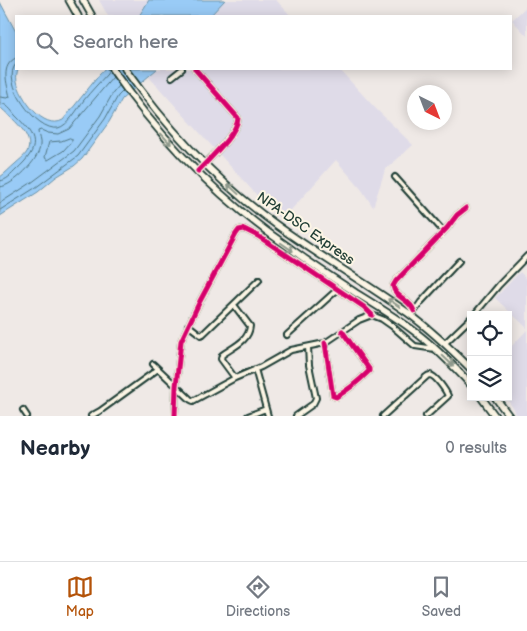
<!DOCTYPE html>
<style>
body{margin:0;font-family:"Balsamiq Sans",sans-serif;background:#f2f2f3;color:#1f2937}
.controls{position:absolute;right:15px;bottom:15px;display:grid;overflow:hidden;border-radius:0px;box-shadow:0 2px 12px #0003}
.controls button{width:45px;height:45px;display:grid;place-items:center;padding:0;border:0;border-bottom:1px solid #e0e1e3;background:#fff;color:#1f2937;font:25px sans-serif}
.compass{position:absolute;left:407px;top:85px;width:45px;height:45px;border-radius:50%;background:#fff;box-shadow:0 2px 12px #0003;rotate:138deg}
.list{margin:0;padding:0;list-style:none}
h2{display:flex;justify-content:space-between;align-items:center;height:65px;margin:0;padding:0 20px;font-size:21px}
h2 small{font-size:16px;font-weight:400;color:#747a83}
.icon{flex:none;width:28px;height:28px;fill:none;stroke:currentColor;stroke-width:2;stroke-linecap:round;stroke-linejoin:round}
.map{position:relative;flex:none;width:527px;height:416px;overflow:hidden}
.search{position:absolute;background:#fff;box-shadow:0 2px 12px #0003;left:15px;right:15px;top:15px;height:55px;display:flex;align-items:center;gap:12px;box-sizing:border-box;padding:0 18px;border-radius:0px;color:#747a83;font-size:19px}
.sheet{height:145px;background:#fff}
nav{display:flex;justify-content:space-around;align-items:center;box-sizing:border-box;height:70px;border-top:1px solid #e0e1e3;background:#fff;font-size:14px;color:#747a83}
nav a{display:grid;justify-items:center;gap:2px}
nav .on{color:#b45309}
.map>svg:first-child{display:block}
.built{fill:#dfdbe8}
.water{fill:#99cbf6;stroke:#6892a8}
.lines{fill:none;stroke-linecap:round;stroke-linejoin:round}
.shore{stroke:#507682;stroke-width:1}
.street-casing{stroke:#1f3d34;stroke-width:8}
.primary-casing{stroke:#1f3d34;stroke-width:9}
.street{stroke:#fcf5e5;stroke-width:4}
.primary{stroke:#fcf5e5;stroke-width:5.5}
.cycleway-casing{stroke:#fcf5e5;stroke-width:8}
.cycleway{stroke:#d6006c;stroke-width:5}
.oneway{stroke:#8e998c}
.labels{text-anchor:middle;stroke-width:4;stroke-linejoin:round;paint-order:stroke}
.street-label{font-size:14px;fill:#1f3d34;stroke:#fcf5e5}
</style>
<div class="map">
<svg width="527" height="416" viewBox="0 0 527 416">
<rect width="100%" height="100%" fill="#efe9e6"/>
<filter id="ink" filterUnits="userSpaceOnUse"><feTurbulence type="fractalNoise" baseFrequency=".02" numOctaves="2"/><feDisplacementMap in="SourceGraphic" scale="10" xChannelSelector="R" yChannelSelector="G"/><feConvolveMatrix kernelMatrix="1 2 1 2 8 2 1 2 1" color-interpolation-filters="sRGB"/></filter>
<g filter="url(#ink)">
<path class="built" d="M99,0H149L139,16H108Z
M225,0H276L291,16H210Z
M527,6V36L512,20Z
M157,69H339L375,108L413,145L385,170L373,207L362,190L336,160L282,220L263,202L149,77Z
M520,272L527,279V328L495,298Z
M527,330V416H517L513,408L506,397H508V350Z"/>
<path class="water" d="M149,0H225L210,16H139Z
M0,2L16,32V69H18C17,73 16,76 17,81C20,97 43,131 63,120L104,69H157L122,99L109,122L82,159L74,166L56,177L38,192L0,216V177C6,173 10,168 15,164C19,160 24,157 27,152C36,136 10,117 0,107Z"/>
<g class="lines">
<path class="shore" d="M16,64C0,80 36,132 58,128C68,126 78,108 84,100C91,91 99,83 107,74L108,71
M0,97L7,98L10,97C7,84 0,65 16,58
M0,103C7,104 11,110 15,115C38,138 41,147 16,170C11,175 7,180 0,181
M70,138L72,139V141L63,151L48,160L46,159L45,157L49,142L61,141Z
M0,187C13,186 39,160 40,146C41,141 38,136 38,131L41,130L48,133L58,134L69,129L113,77
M0,203L31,183L74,151L100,116L113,93L119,86
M0,210L35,188L78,156L105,119L118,96L123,91"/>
<g class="street-casing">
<path id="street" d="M195,69L238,118C238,133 208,160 198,171
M172,77L182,69
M395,177L443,231
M234,305L250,326C249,341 233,347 222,355L221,359L235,378
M414,311C410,299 395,298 393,286L396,281L447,228L457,215L466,208
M414,312L421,302L459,261
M474,315L499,285L527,256
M188,325L201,335L203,334L259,280
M287,335L338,289
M325,343L333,396L336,397C348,390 359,381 369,371V369L342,331
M445,343L471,318
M153,364L191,400L193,401L235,378L261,367L291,350L325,343L359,320L372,315L382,319L392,326L415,346L435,349
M255,369L268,416
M23,410L27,416
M91,416L100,411L158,369
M175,416L176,386L181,341L200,301L236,234L239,230L244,229L258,236L364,307L372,315
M248,416L266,409
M296,416L313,404L316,398L309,365L308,347
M383,416L426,377C427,376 429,375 430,375C436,376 446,391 448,396L426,416"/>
</g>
<g class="primary-casing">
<path id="primary" d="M69,0L78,16
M83,0L92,16
M112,69C160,139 220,200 290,248C311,264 333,278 356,293C374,304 392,315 410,328C432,344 452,364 471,385
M125,69C167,128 219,184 278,226C321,257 366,283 408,313C431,330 451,349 471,369
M481,397L495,416
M495,397L509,416"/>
</g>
<use href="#street" class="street"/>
<use href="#primary" class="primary"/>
<g class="cycleway-casing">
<path id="cycleway" d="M195,69L238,118C238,133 208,160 198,171
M414,311C410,299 395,298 393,286L396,281L447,228L457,215L466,208
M325,343L333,396L336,397C348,390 359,381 369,371V369L342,331
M175,416L176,386L181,341L200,301L236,234L239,230L244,229L258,236L364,307L372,315"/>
</g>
<use href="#cycleway" class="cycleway"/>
</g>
<defs><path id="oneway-shaft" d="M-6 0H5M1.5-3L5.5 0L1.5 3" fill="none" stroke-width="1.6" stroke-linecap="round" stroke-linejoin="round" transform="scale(1.25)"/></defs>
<g class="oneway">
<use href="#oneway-shaft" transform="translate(166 139) rotate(47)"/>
<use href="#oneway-shaft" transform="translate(233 189) rotate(-137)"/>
<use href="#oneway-shaft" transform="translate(287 247) rotate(35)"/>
<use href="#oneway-shaft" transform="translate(394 303) rotate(-146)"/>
<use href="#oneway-shaft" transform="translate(448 361) rotate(44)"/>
</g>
</g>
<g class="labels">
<g class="street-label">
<text transform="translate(306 228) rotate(35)" y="5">NPA-DSC Express</text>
</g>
</g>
</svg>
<div class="controls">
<button><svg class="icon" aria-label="locate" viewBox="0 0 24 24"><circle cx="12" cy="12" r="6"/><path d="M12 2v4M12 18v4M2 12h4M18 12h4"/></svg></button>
<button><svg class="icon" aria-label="layers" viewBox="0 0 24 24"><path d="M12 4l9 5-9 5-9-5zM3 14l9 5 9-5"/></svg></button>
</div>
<svg class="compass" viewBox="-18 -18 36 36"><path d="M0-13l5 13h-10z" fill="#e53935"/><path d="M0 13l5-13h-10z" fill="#747a83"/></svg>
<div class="search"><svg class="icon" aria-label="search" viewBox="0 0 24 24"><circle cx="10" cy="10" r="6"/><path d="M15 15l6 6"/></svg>Search here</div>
</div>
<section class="sheet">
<h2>Nearby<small>0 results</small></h2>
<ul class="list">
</ul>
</section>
<nav>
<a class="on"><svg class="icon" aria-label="map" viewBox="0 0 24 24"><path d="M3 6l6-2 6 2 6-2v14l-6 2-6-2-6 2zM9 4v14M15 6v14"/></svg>Map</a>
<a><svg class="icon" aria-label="directions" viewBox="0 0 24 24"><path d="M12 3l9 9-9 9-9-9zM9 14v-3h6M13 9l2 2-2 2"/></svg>Directions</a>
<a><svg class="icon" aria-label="saved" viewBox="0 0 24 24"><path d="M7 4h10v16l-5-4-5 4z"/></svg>Saved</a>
</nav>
